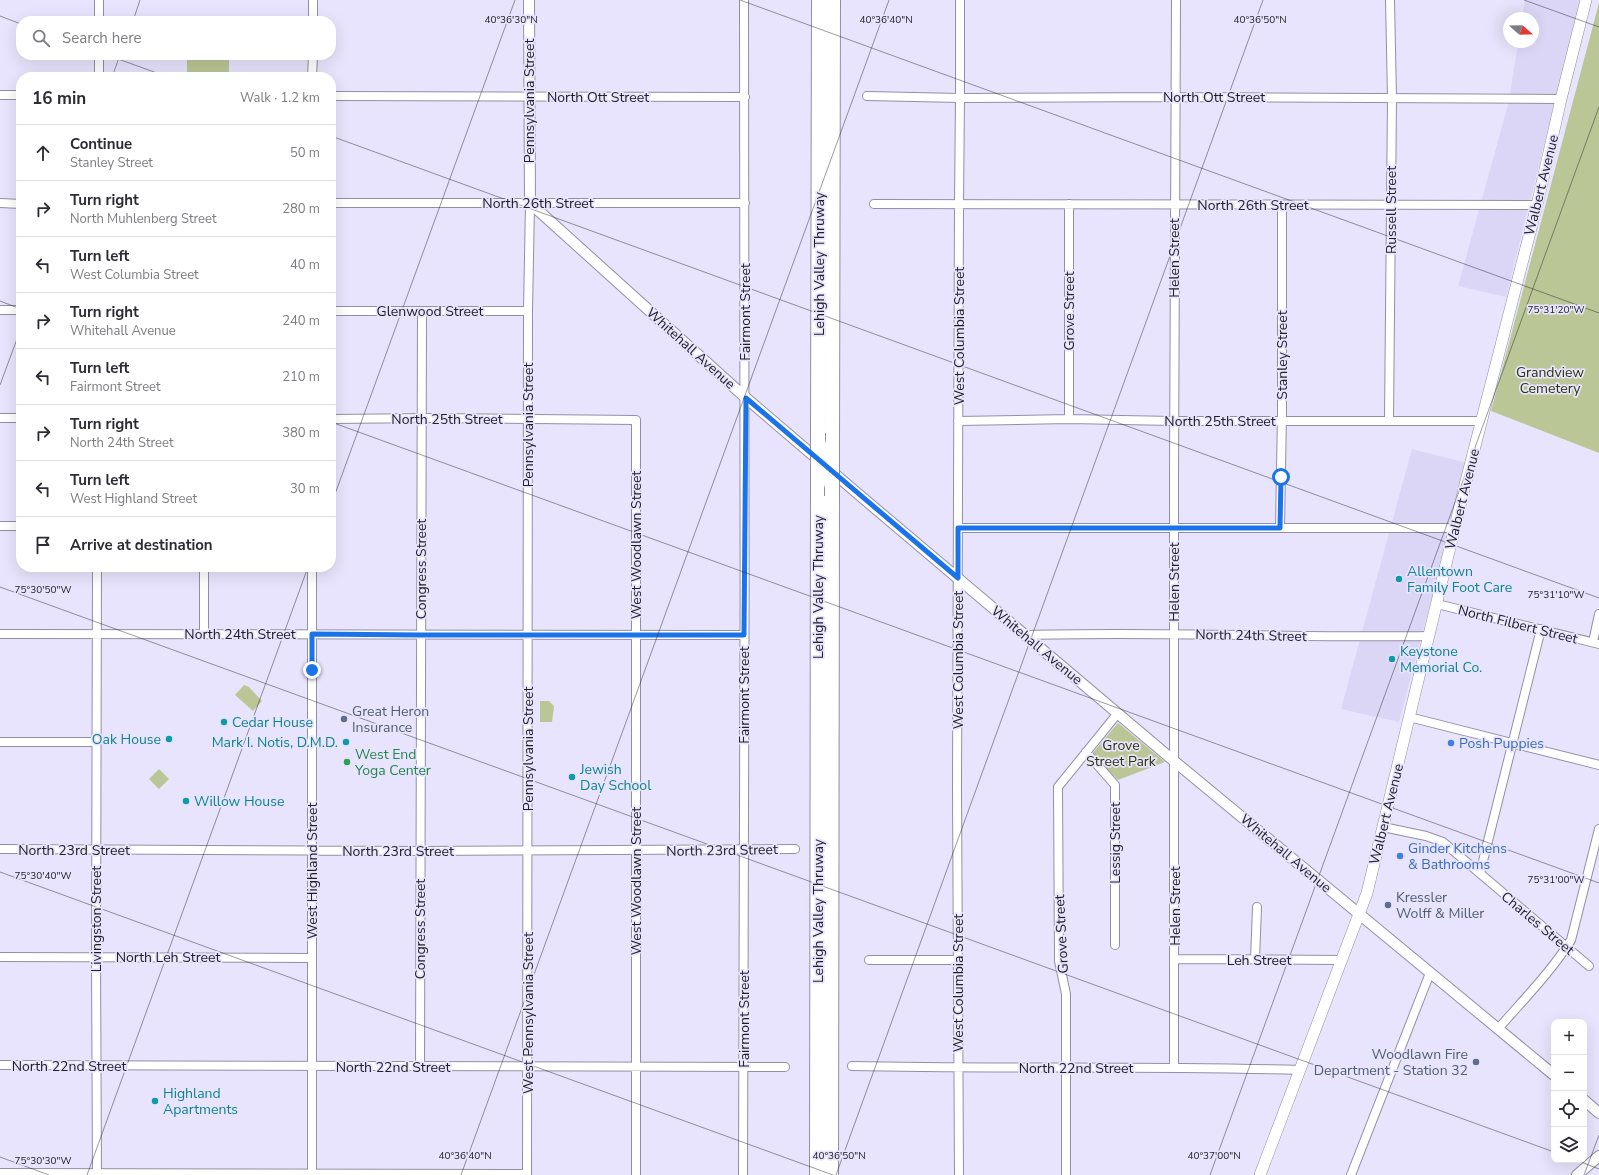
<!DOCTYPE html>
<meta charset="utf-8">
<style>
body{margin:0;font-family:"Nunito Sans",sans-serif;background:#f2f2f3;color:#2b2b33}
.controls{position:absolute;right:12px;bottom:12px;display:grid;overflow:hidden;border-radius:8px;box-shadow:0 4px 16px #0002}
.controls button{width:36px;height:36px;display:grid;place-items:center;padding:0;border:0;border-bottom:1px solid #e1e1e2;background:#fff;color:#2b2b33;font:20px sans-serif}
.compass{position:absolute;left:1503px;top:12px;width:36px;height:36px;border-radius:50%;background:#fff;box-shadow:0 4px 16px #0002;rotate:110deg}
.stop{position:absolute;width:12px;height:12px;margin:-9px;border:3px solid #1a73e8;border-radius:50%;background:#fff}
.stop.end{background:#1a73e8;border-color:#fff;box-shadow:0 1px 4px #0008}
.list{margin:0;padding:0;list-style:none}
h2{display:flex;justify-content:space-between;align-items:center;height:52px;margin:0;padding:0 16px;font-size:17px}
h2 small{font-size:13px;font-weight:400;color:#7c7c81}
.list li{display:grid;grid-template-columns:26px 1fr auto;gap:12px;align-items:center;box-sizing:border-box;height:56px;padding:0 16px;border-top:1px solid #e1e1e2}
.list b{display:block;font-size:15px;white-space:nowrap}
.list p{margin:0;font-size:13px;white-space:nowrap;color:#7c7c81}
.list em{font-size:13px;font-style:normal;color:#7c7c81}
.icon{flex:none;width:22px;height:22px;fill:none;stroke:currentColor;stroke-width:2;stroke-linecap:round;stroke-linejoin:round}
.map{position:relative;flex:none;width:1599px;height:1175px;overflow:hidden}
.search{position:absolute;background:#fff;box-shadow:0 4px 16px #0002;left:16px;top:16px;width:320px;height:44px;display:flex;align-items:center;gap:10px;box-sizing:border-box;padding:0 14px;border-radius:16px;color:#7c7c81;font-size:15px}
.panel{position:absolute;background:#fff;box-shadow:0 4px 16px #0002;left:16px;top:72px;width:320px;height:500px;border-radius:16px}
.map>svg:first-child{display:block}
.built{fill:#dbd6f6}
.green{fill:#bac696}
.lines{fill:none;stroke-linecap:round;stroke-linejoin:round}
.minor-casing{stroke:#928fa5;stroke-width:10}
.tertiary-casing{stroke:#928fa5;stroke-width:12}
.secondary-casing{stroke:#928fa5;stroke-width:12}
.motorway-casing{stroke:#928fa5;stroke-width:16}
.minor{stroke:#fff;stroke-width:8}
.tertiary{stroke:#fff;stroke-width:10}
.secondary{stroke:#fff;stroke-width:11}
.motorway{stroke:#fff;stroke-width:14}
.motorway-bridge-casing{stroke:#928fa5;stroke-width:16;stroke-linecap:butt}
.motorway-bridge{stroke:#fff;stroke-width:14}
.route{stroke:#1a73e8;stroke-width:5}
.ticks{fill:none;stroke:#212029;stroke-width:1;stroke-opacity:0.45}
.culture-dot{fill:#0f9aa8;stroke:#e8e4fd;stroke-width:1.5}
.service-dot{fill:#5c6f8a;stroke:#e8e4fd;stroke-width:1.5}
.shop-dot{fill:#3f7fe0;stroke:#e8e4fd;stroke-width:1.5}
.leisure-dot{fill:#2e9e5b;stroke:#e8e4fd;stroke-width:1.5}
.labels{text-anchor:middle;stroke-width:3.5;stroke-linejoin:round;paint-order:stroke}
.street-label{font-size:14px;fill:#212029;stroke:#e8e4fd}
.park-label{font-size:14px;fill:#2b330a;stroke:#e8e4fd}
.culture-label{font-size:14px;fill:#0d838f;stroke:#e8e4fd;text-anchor:start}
.service-label{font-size:14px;fill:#4e5e75;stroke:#e8e4fd;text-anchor:start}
.shop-label{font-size:14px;fill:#366cbe;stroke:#e8e4fd;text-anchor:start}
.leisure-label{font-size:14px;fill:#27864d;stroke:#e8e4fd;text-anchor:start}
.ticks-label{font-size:10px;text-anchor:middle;fill:#212029;stroke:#e8e4fd;stroke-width:3.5;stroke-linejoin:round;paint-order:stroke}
</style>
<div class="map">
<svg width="1599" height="1175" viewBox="0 0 1599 1175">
<rect width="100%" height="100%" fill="#e8e4fd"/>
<path class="built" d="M1525,0H1580L1506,297L1458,286L1509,101L1518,42H1533V18H1522Z
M1412,449L1467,463L1399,722L1341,709Z"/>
<path class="green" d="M1599,3V453L1491,411Z
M187,58H229V77H187Z
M244,685L249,687L262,701L253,711L235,695Z
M540,701H549L554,706L552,722H540Z
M1118,723L1165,762L1118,780L1092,754Z
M159,769L169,779L159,789L149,779Z"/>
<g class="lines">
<g class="minor-casing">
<path id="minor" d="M99,21V0
M313,21V0
M99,77V55
M312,77L313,55
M0,95H21
M331,96L745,97
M867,96L960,98L1175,97L1561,99
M0,203L21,204
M331,203H745
M874,204L1537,205
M0,310H21
M331,311H528
M0,418H21
M331,419L434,418L636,420V1175
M1069,419V204
M958,421L1069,419L1174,421H1482
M1389,421L1392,98L1390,0
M0,526H21
M958,528H1455
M1280,528L1282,413V205
M1437,604L1599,644
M0,634L743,635
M204,634V567
M1026,635C1160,631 1294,638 1429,636
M1593,642L1599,614
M1409,717L1599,765
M0,742H97
M1086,752L1115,785V945
M1383,827L1426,836L1443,842L1589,966
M0,849L420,851L795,849
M1480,873L1541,629
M0,957L312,958
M1175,959L1342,960
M869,960H958
M1255,960L1257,907
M1498,1029C1523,1000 1551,972 1571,940L1599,829
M0,1065L785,1067
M852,1066C1002,1069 1151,1066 1300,1070
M420,1067L422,311
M1174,1068V475L1176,0
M0,1173L527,1174
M97,1175L96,957L97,567
M312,1175V567
M527,1175L528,311L530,203
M743,1175C745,783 745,392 744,0
M959,1175L957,788L959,204L960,98V0
M1066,1175V994L1059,961L1058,787L1118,713
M1351,1175L1430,973"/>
</g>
<g class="tertiary-casing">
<path id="tertiary" d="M529,0L530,203L746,398L857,493L1174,761L1554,1075
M1584,1100L1599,1113
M1577,1175L1599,1156"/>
</g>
<g class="secondary-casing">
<path id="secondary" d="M1260,1175L1367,893L1465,485L1537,205L1561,99L1586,0"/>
</g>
<g class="motorway-casing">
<path id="motorway" d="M818,433L819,0
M832,444L833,0
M817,1175L818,484
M831,1175L832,496"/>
</g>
<use href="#minor" class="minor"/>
<use href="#tertiary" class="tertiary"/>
<use href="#secondary" class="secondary"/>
<use href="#motorway" class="motorway"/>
<g class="motorway-bridge-casing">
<path id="motorway-bridge" d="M818,484V433
M832,496V444"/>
</g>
<use href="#motorway-bridge" class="motorway-bridge"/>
</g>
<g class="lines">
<path class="route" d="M312,670V634L421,635H744L746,398L958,578V528H1280L1281,477"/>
</g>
<path class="ticks" d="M740,0L1599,313M1524,0L1599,27M0,16L21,24M133,21L140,0M107,55L168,77M112,77L120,55M331,136L1599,598M0,301L21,309M0,385L21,328M331,422L1599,883M331,505L515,0M0,587L1554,1152M0,872L833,1175M0,1157L49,1175M1576,1160L1599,1169M87,1175L308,567M461,1175L889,0M836,1175L1263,0M1210,1175L1599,107M1584,1175L1599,1135"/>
<g class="culture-dot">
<circle cx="1399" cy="579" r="4"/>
<circle cx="1392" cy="659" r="4"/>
<circle cx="224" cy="722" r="4"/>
<circle cx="169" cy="739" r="4"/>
<circle cx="346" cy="742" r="4"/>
<circle cx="572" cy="777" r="4"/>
<circle cx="186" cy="801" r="4"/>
<circle cx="155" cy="1101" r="4"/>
</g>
<g class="service-dot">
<circle cx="344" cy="719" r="4"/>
<circle cx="1388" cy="905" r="4"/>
<circle cx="1476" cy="1062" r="4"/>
</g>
<g class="shop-dot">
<circle cx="1451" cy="743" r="4"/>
<circle cx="1400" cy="856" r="4"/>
</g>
<circle class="leisure-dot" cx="347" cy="762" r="4"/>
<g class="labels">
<g class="street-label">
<text x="598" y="102">North Ott Street</text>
<text x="1214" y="102">North Ott Street</text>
<text transform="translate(529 101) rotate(-90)" y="5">Pennsylvania Street</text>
<text transform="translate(1541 185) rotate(-76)" y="5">Walbert Avenue</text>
<text x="538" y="208">North 26th Street</text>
<text x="1253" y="210">North 26th Street</text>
<text transform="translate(1391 210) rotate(-90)" y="5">Russell Street</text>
<text transform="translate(1174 258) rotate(-90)" y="5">Helen Street</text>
<text transform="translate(819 264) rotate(-90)" y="5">Lehigh Valley Thruway</text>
<text x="430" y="316">Glenwood Street</text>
<text transform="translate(1069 311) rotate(-90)" y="5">Grove Street</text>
<text transform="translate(745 312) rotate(-90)" y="5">Fairmont Street</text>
<text transform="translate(959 336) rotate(-90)" y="5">West Columbia Street</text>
<text transform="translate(691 348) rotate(42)" y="5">Whitehall Avenue</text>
<text transform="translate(1282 355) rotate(-90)" y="5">Stanley Street</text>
<text x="447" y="424">North 25th Street</text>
<text x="1220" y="426">North 25th Street</text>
<text transform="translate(528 425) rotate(-90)" y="5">Pennsylvania Street</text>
<text transform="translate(1462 499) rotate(-76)" y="5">Walbert Avenue</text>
<text transform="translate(636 545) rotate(-90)" y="5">West Woodlawn Street</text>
<text transform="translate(421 569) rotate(-90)" y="5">Congress Street</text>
<text transform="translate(1174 582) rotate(-90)" y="5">Helen Street</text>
<text transform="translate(818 587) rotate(-90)" y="5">Lehigh Valley Thruway</text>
<text transform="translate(1518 624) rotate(14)" y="5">North Filbert Street</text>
<text x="240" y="639">North 24th Street</text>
<text transform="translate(1251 635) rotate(1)" y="5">North 24th Street</text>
<text transform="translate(1037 645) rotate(40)" y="5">Whitehall Avenue</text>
<text transform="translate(958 660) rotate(-90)" y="5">West Columbia Street</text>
<text transform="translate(744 695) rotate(-90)" y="5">Fairmont Street</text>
<text transform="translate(528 749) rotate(-90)" y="5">Pennsylvania Street</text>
<text transform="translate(1386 814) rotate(-76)" y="5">Walbert Avenue</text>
<text transform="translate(1115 843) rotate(-90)" y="5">Lessig Street</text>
<text x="74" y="855">North 23rd Street</text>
<text transform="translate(722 850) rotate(-1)" y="5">North 23rd Street</text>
<text x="398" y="856">North 23rd Street</text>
<text transform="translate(1286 853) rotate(40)" y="5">Whitehall Avenue</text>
<text transform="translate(312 871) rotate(-90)" y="5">West Highland Street</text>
<text transform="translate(636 881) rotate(-90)" y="5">West Woodlawn Street</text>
<text transform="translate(1175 906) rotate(-90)" y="5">Helen Street</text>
<text transform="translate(818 911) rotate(-90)" y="5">Lehigh Valley Thruway</text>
<text transform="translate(96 919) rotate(-90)" y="5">Livingston Street</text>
<text transform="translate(1538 923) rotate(40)" y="5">Charles Street</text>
<text transform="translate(420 929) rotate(-90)" y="5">Congress Street</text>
<text transform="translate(1061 934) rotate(-93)" y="5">Grove Street</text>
<text x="168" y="962">North Leh Street</text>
<text x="1259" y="965">Leh Street</text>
<text transform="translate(958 983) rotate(-90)" y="5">West Columbia Street</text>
<text transform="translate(528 1013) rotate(-90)" y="5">West Pennsylvania Street</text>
<text transform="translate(744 1019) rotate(-90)" y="5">Fairmont Street</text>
<text x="69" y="1071">North 22nd Street</text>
<text x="393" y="1072">North 22nd Street</text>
<text x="1076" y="1073">North 22nd Street</text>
</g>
<g class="park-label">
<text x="1550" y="377">Grandview<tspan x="1550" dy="16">Cemetery</tspan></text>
<text x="1121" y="750">Grove<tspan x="1121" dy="16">Street Park</tspan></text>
</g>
<g class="culture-label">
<text x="1407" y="576">Allentown<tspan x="1407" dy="16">Family Foot Care</tspan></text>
<text x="1400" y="656">Keystone<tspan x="1400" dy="16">Memorial Co.</tspan></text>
<text x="232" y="727">Cedar House</text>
<text x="161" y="744" text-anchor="end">Oak House</text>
<text x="338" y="747" text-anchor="end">Mark I. Notis, D.M.D.</text>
<text x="580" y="774">Jewish<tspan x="580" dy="16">Day School</tspan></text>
<text x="194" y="806">Willow House</text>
<text x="163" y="1098">Highland<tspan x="163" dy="16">Apartments</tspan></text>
</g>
<g class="service-label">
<text x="352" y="716">Great Heron<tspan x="352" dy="16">Insurance</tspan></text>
<text x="1396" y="902">Kressler<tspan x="1396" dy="16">Wolff &amp; Miller</tspan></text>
<text x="1468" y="1059" text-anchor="end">Woodlawn Fire<tspan x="1468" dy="16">Department - Station 32</tspan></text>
</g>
<g class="shop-label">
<text x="1459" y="748">Posh Puppies</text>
<text x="1408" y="853">Ginder Kitchens<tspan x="1408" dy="16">&amp; Bathrooms</tspan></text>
</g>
<g class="leisure-label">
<text x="355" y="759">West End<tspan x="355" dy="16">Yoga Center</tspan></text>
</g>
</g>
<g class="ticks-label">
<text x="511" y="23">40°36'30"N</text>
<text x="886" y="23">40°36'40"N</text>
<text x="1260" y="23">40°36'50"N</text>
<text x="1556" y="313">75°31'20"W</text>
<text x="43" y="593">75°30'50"W</text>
<text x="1556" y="598">75°31'10"W</text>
<text x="43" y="879">75°30'40"W</text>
<text x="1556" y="883">75°31'00"W</text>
<text x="465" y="1159">40°36'40"N</text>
<text x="839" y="1159">40°36'50"N</text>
<text x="1214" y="1159">40°37'00"N</text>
<text x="43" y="1164">75°30'30"W</text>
</g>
</svg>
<div class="controls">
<button>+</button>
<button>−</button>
<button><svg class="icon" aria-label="locate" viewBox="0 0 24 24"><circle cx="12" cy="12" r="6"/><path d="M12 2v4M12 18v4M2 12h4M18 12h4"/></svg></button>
<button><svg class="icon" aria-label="layers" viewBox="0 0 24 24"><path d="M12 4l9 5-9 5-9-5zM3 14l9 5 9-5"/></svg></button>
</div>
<svg class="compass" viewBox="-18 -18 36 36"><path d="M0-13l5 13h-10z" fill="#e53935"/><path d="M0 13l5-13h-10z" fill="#7c7c81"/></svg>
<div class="stop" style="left:1281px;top:477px"></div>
<div class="stop end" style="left:312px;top:670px"></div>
<div class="search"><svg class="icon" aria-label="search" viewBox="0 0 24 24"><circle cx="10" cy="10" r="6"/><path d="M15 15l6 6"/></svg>Search here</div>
<section class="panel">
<h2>16 min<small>Walk · 1.2 km</small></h2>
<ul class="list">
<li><svg class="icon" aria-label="ahead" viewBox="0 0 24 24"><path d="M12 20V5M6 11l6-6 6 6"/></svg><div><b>Continue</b><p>Stanley Street</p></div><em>50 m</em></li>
<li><svg class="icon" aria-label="right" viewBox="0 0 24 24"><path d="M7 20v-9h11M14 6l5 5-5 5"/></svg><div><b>Turn right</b><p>North Muhlenberg Street</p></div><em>280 m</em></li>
<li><svg class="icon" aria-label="left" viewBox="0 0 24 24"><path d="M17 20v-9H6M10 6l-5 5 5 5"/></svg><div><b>Turn left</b><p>West Columbia Street</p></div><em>40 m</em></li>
<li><svg class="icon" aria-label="right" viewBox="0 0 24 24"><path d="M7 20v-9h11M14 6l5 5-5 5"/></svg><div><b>Turn right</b><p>Whitehall Avenue</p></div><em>240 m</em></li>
<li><svg class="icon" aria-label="left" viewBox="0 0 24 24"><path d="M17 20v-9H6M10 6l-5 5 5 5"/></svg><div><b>Turn left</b><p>Fairmont Street</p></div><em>210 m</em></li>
<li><svg class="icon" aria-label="right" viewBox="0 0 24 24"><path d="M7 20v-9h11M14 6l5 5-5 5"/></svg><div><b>Turn right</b><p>North 24th Street</p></div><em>380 m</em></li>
<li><svg class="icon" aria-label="left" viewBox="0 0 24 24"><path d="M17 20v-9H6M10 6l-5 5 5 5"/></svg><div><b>Turn left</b><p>West Highland Street</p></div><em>30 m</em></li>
<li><svg class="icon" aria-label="arrive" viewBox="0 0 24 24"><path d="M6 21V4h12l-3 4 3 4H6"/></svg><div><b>Arrive at destination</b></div></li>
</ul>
</section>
</div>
